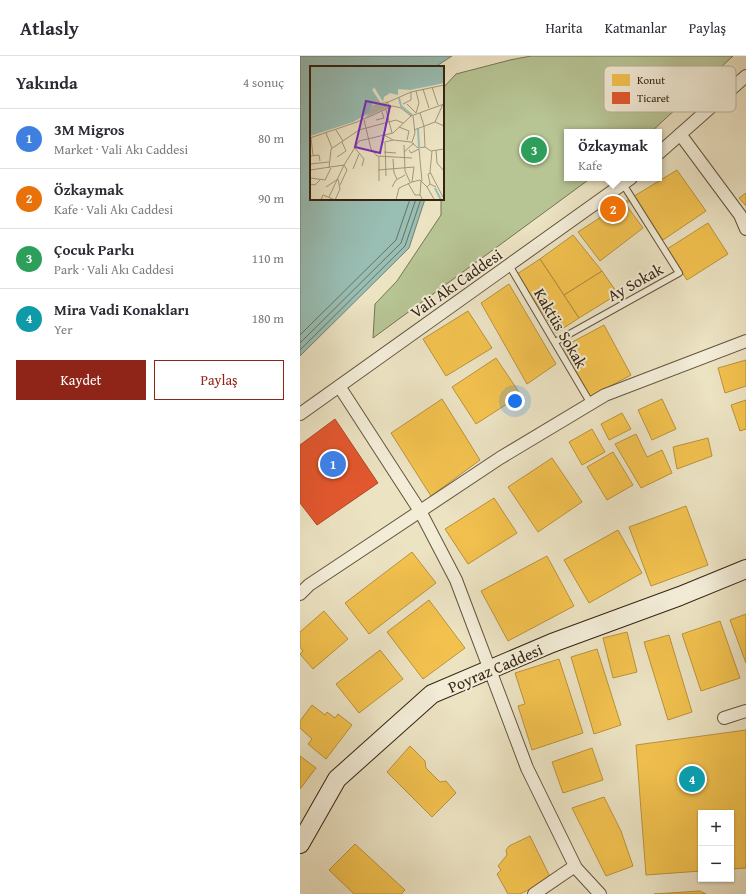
<!DOCTYPE html>
<html lang="tr">
<meta charset="utf-8">
<style>
body{margin:0;font-family:"Gentium Book Plus",serif;background:#f2f2f3;color:#2b2b33}
.controls{position:absolute;right:12px;bottom:12px;display:grid;overflow:hidden;border-radius:0px;box-shadow:0 1px 3px #0004}
.controls button{width:36px;height:36px;display:grid;place-items:center;padding:0;border:0;border-bottom:1px solid #e1e1e2;background:#fff;color:#2b2b33;font:20px sans-serif}
.you{position:absolute;left:215px;top:345px;width:14px;height:14px;margin:-10px;border:3px solid #fff;border-radius:50%;background:#1a73e8;box-shadow:0 0 0 6px #1a73e833}
.badge{display:grid;place-items:center;width:26px;height:26px;border-radius:50%;background:#8f2418;color:#fff;font-size:13px;font-weight:700}
.pin{position:absolute;translate:-50% -50%;border:2px solid #fff;box-shadow:0 1px 4px #0006}
.popup{position:absolute;left:264px;top:73px;width:98px;height:52px;box-sizing:border-box;display:grid;place-content:center;border-radius:0px;background:#fff;filter:drop-shadow(0 1px 3px #0005);font-size:13px;white-space:nowrap;color:#7c7c81}
.popup b{font-size:15px;color:#2b2b33}
.popup::after{content:'';position:absolute;left:50%;top:100%;margin-left:-8px;border:8px solid transparent;border-top-color:#fff}
.list{margin:0;padding:0;list-style:none}
h2{display:flex;justify-content:space-between;align-items:center;height:52px;margin:0;padding:0 16px;font-size:17px}
h2 small{font-size:13px;font-weight:400;color:#7c7c81}
.list li{display:grid;grid-template-columns:26px 1fr auto;gap:12px;align-items:center;box-sizing:border-box;height:60px;padding:0 16px;border-top:1px solid #e1e1e2}
.list b{display:block;font-size:15px;white-space:nowrap}
.list p{margin:0;font-size:13px;white-space:nowrap;color:#7c7c81}
.list em{font-size:13px;font-style:normal;color:#7c7c81}
.actions{display:flex;gap:8px;padding:12px 16px}
.actions a{flex:1;padding:9px 0;border:1px solid #8f2418;border-radius:0px;text-align:center;font-size:14px;color:#8f2418}
.actions .main{background:#8f2418;color:#fff}
.map{position:relative;flex:none;width:446px;height:838px;overflow:hidden}
header{display:flex;align-items:center;gap:24px;box-sizing:border-box;height:56px;padding:0 20px;background:#fff;border-bottom:1px solid #e1e1e2}
header strong{font-size:19px}
nav{display:flex;gap:22px;margin-inline-start:auto;font-size:14px}
main{display:flex}
aside{flex:1;background:#fff}
.map>svg:first-child{display:block}
.green{fill:#b7c494;stroke:#767452}
.water{fill:#99beb4;stroke:#718073}
.homes{fill:#f2c14e;stroke:#b9923c}
.shops{fill:#e4572e;stroke:#b04825}
.lines{fill:none;stroke-linecap:round;stroke-linejoin:round}
.shore{stroke:#677162;stroke-width:1}
.lane-casing{stroke:#63543e;stroke-width:8}
.street-casing{stroke:#63543e;stroke-width:14}
.secondary-casing{stroke:#352411;stroke-width:20}
.lane{stroke:#f3edd8;stroke-width:6}
.street{stroke:#f3edd8;stroke-width:12}
.secondary{stroke:#f3edd8;stroke-width:18}
.labels{text-anchor:middle;stroke-width:4;stroke-linejoin:round;paint-order:stroke}
.street-label{font-size:16px;fill:#352411;stroke:#f3edd8}
.inset-river{fill:none;stroke:#99beb4;stroke-width:2}
.inset-road{fill:none;stroke:#a3977c;stroke-width:1}
.view{fill:#7b2cbf;fill-opacity:0.15;stroke:#7b2cbf;stroke-width:2}
.inset-edge{fill:none;stroke:#352411;stroke-width:2}
.key{fill:#f3edd8;stroke:#bab19c;stroke-width:1}
.key-label{font-size:11px;fill:#352411}
</style>
<header>
<strong>Atlasly</strong>
<nav><a>Harita</a><a>Katmanlar</a><a>Paylaş</a></nav>
</header>
<main>
<aside>
<h2>Yakında<small>4 sonuç</small></h2>
<ul class="list">
<li><span class="badge" style="background:#3f7fe0">1</span><div><b>3M Migros</b><p>Market · Vali Akı Caddesi</p></div><em>80 m</em></li>
<li><span class="badge" style="background:#e8710a">2</span><div><b>Özkaymak</b><p>Kafe · Vali Akı Caddesi</p></div><em>90 m</em></li>
<li><span class="badge" style="background:#2e9e5b">3</span><div><b>Çocuk Parkı</b><p>Park · Vali Akı Caddesi</p></div><em>110 m</em></li>
<li><span class="badge" style="background:#0f9aa8">4</span><div><b>Mira Vadi Konakları</b><p>Yer</p></div><em>180 m</em></li>
</ul>
<div class="actions"><a class="main">Kaydet</a><a>Paylaş</a></div>
</aside>
<div class="map">
<svg width="446" height="838" viewBox="0 0 446 838">
<rect width="100%" height="100%" fill="#ece3c3"/>
<filter id="stains"><feTurbulence type="fractalNoise" baseFrequency=".005" numOctaves="4"/><feColorMatrix values="0 0 0 0 .2 0 0 0 0 .09 0 0 0 0 .02 0 0 0 .5 -.17"/></filter>
<radialGradient id="worn" r=".72"><stop offset=".6" stop-color="#630" stop-opacity="0"/><stop offset="1" stop-color="#630" stop-opacity=".3"/></radialGradient>
<path class="green" d="M231,0H433L351,76H267V122H291L73,282L75,248L97,225L141,159V143H143V32L156,18L210,4Z"/>
<path class="water" d="M0,0H152L135,11H11V143H125L109,192L0,300Z"/>
<path class="homes" d="M377,114L406,155L363,184L335,143L313,153Z
M446,137V150L439,142Z
M324,146L343,172L300,205L278,176Z
M408,167L428,198L387,224L367,193Z
M273,179L302,215L264,239L240,203Z
M240,203L279,262L256,277L217,218Z
M302,215L318,238L279,262L264,239Z
M209,228L256,308L227,328L181,247Z
M168,255L192,292L146,320L123,283Z
M304,269L331,319L290,341L263,291Z
M196,302L221,339L176,368L152,331Z
M446,304V330L425,337L418,312Z
M142,343L180,404L131,440L91,377Z
M362,343L376,373L352,384L338,354Z
M446,344V373L440,375L431,349Z
M322,357L331,373L309,384L301,368Z
M292,373L305,396L282,409L269,386Z
M336,378L347,401L362,394L372,417L341,432L315,388Z
M408,382L412,400L377,413L373,391Z
M313,396L333,429L307,444L287,411Z
M252,402L282,446L238,476L208,431Z
M194,442L217,477L168,508L145,473Z
M386,450L408,509L351,530L329,471Z
M318,474L342,517L289,547L264,504Z
M112,496L136,527L69,578L45,547Z
M247,500L274,550L208,585L181,535Z
M129,544L165,592L123,623L87,576Z
M24,555L48,583L13,613L0,598L3,595L0,591V576Z
M446,558V607L430,564Z
M420,565L440,622L401,635L382,578Z
M327,576L337,616L313,622L303,582Z
M369,579L392,656L368,664L344,586Z
M297,593L321,669L294,678L271,601Z
M80,594L103,623L59,657L36,628Z
M259,603L283,677L232,694L218,650L225,648L215,617Z
M12,649L25,659L27,656L35,662L38,658L52,669L26,703L8,688L12,683L0,672V665Z
M446,674V812L431,813V757H401V815L346,819L336,689Z
M110,690L125,705L126,712L140,726L146,725L156,737L132,761L87,716Z
M292,692L303,724L263,737L252,706Z
M0,700L16,712L0,733Z
M304,741L321,775L333,810L306,820L272,752Z
M230,780L251,823L220,838H208L197,818L201,814L198,810L207,799L206,794L209,790Z
M55,788L105,834L101,838H54L29,814Z
M400,835L406,838H354Z"/>
<path class="shops" d="M35,363L78,427L17,469L0,447V389Z"/>
<g class="lines">
<path class="shore" d="M0,279L96,184L110,143
M0,287L101,187L116,143
M0,294L105,190L121,143"/>
<g class="lane-casing">
<path id="lane" d="M209,209L291,348
M255,286L379,217L323,128"/>
</g>
<g class="street-casing">
<path id="street" d="M380,78L440,159L446,173
M359,97L446,20
M39,330L120,455L156,524L227,712L276,812L300,838
M0,358L331,122
M0,538L9,529L200,402L305,339L446,285
M424,662L446,655
M234,838L275,810"/>
</g>
<g class="secondary-casing">
<path id="secondary" d="M0,788L37,723L132,638L252,587L380,540L446,513"/>
</g>
<use href="#lane" class="lane"/>
<use href="#street" class="street"/>
<use href="#secondary" class="secondary"/>
</g>
<g class="labels">
<g class="street-label">
<text transform="translate(335 226) rotate(-29)" y="6">Ay Sokak</text>
<text transform="translate(156 227) rotate(-35)" y="6">Vali Akı Caddesi</text>
<text transform="translate(261 272) rotate(60)" y="6">Kaktüs Sokak</text>
<text transform="translate(195 612) rotate(-23)" y="6">Poyraz Caddesi</text>
</g>
</g>
<g transform="translate(10 10)">
<rect width="134" height="134" fill="#ece3c3"/>
<path d="M77,35L81,40L56,51L63,39Z" fill="#b7c494"/>
<path d="M0,0H134V17L100,24L88,23V29L80,27L74,31L73,36L64,21L62,24L71,37H63L59,47L43,56L0,70Z" fill="#99beb4"/>
<path class="inset-river" d="M18,0L46,8L58,14M56,0L64,21L61,16M0,2L44,13L62,22L54,0M89,32L91,40L102,49M108,63L109,81M125,122L131,134"/>
<path class="inset-road" d="M122,21L128,39M113,23L119,42M106,25L109,37L106,47M76,37L101,26L134,19M93,38L101,34V26M97,38L106,47M133,38L125,56L134,60M76,44L82,67M110,47L114,60L115,81M54,54L61,83L67,90L102,92M66,54L74,52L72,46M89,61L99,65L97,74M26,64L33,75M104,64L125,56M16,67L22,82M74,69L83,74L101,76L108,82L115,81L121,85L134,83M0,72L47,56L83,40L91,42L101,50M1,72L3,89M102,76L105,67L103,50M71,77L83,74M75,77L76,110M94,79L95,105L100,116M44,81L54,93L52,100M109,83L112,115M99,84L101,87L109,83M126,84L127,97L134,105M122,85L120,106L134,133M74,86L86,87M94,86L104,77M0,90L9,89L10,95M27,91L36,85L32,76M83,93L84,107L87,113M0,98L19,96M19,102L21,83L49,64L86,54L93,57M43,103L49,88M0,104L34,99L49,75L83,67L101,50L134,38M68,104L104,101L102,116M1,112L15,114L21,102M69,115V91M111,115L110,129L113,134M98,117L105,129H110M0,118L5,119L10,114M120,118L118,108L121,107M30,119L37,104L34,99M16,121L28,113L30,123L25,134M82,121L86,114L95,109M117,121L124,133M19,131L34,99M11,134L13,129L25,134M86,134L89,122L102,116L110,114L117,121L120,118L126,121"/>
<path class="view" d="M56,35L80,40L70,87L45,81Z"/>
<rect width="134" height="134" class="inset-edge"/>
</g>
<rect x="304" y="10" width="132" height="46" rx="6" class="key"/>
<rect x="312" y="18" width="18" height="12" fill="#f2c14e"/>
<rect x="312" y="36" width="18" height="12" fill="#e4572e"/>
<g class="key-label">
<text x="337" y="28">Konut</text>
<text x="337" y="46">Ticaret</text>
</g>
<rect width="100%" height="100%" filter="url(#stains)"/>
<rect width="100%" height="100%" fill="url(#worn)"/>
</svg>
<div class="controls">
<button>+</button>
<button>−</button>
</div>
<div class="you"></div>
<div class="pin badge" style="left:33px;top:408px;background:#3f7fe0">1</div>
<div class="pin badge" style="left:313px;top:153px;background:#e8710a">2</div>
<div class="popup"><b>Özkaymak</b>Kafe</div>
<div class="pin badge" style="left:234px;top:94px;background:#2e9e5b">3</div>
<div class="pin badge" style="left:392px;top:723px;background:#0f9aa8">4</div>
</div>
</main>
